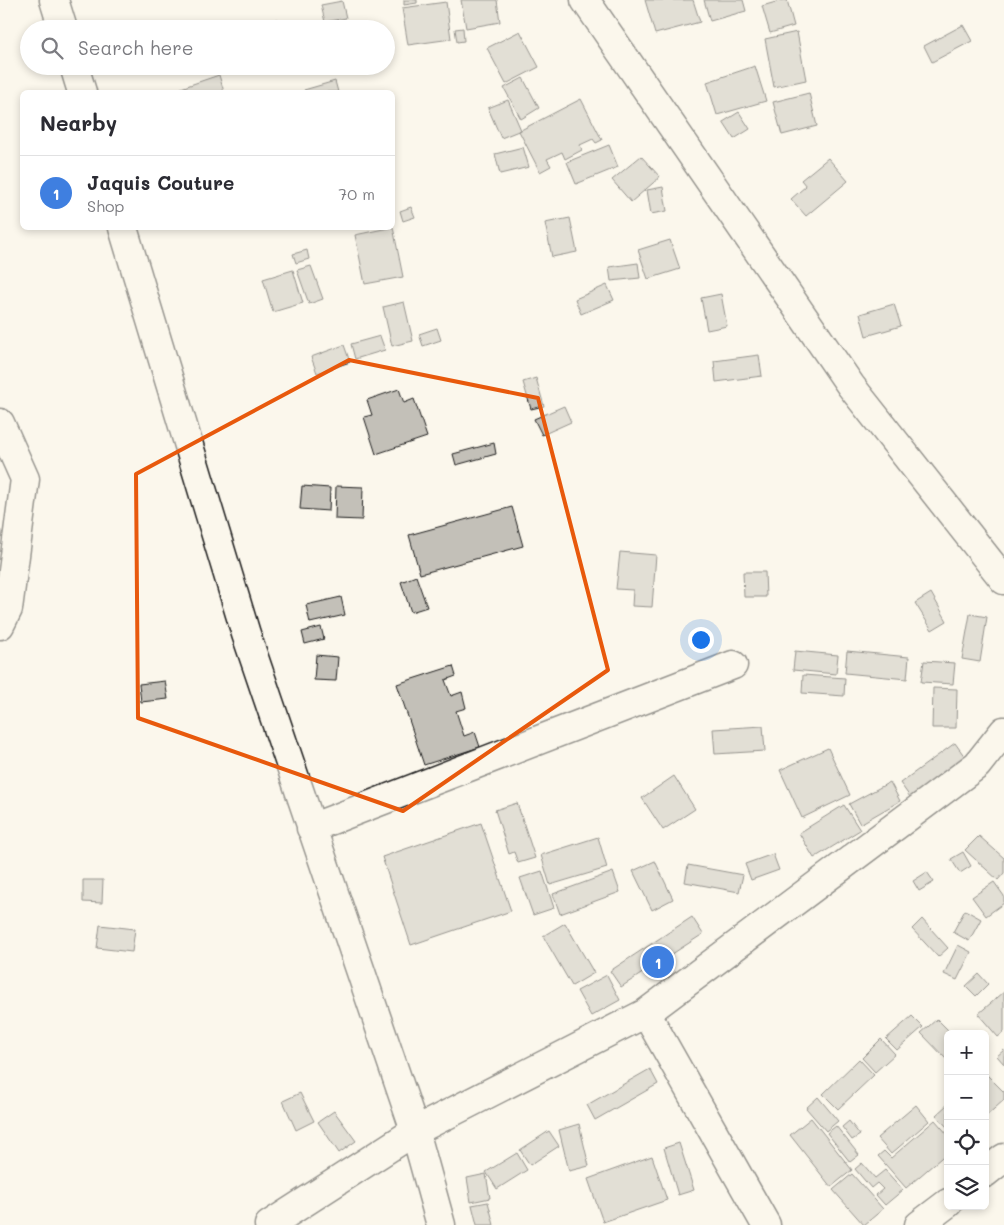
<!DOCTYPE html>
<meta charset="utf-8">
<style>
body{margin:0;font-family:Mali,sans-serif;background:#f2f2f3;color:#2b2b33}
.controls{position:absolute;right:15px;bottom:15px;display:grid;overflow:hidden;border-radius:8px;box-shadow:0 2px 8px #0003}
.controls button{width:45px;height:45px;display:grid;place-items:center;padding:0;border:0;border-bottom:1px solid #e1e1e2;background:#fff;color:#2b2b33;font:25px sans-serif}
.you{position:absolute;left:700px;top:639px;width:18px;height:18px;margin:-12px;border:4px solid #fff;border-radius:50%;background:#1a73e8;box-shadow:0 0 0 8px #1a73e833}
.badge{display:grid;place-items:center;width:32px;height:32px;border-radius:50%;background:#ea580c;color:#fff;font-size:16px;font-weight:700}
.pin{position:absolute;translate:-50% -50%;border:2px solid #fff;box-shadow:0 1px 5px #0006}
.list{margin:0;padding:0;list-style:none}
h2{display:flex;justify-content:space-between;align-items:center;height:65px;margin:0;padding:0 20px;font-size:21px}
h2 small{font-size:16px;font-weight:400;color:#7c7c81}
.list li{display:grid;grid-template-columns:32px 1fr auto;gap:15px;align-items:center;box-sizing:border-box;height:75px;padding:0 20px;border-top:1px solid #e1e1e2}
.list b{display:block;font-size:19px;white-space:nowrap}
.list p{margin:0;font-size:16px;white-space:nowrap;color:#7c7c81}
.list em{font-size:16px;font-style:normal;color:#7c7c81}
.icon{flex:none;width:28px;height:28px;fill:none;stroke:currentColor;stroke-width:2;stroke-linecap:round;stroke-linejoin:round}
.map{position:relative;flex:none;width:1004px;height:1225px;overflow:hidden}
.search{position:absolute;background:#fff;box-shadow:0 2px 8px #0003;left:20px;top:20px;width:375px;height:55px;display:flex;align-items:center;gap:12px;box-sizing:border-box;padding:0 18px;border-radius:28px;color:#7c7c81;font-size:19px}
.panel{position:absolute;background:#fff;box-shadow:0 2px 8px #0003;left:20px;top:90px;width:375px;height:140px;border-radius:8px}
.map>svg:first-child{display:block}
.building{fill:#c3c0b8;stroke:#1c1c1c}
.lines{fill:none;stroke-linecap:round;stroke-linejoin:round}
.street-casing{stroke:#1c1c1c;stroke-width:31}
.secondary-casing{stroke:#1c1c1c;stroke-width:31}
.street{stroke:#fbf7ec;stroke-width:28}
.secondary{stroke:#fbf7ec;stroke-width:28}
.marked{fill:none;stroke:#e8590c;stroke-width:4;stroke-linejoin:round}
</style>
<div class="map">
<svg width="1004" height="1225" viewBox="0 0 1004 1225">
<rect width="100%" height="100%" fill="#fbf7ec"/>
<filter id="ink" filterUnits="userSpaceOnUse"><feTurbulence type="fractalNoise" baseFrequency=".02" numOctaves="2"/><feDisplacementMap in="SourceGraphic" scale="10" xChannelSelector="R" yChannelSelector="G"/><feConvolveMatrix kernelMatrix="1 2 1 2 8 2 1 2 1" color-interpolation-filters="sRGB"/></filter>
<g filter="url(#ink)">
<path class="building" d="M404,0H417V3L404,5Z
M461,0H497L500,22L466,28Z
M645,0H693L700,22L655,34Z
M704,0H743L746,11L710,21Z
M783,0H787L794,26L770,33L762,6Z
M342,1L346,18L325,22L321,5Z
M446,2L451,39L408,45L402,8Z
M277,19L279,29H253L252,25Z
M963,25L972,41L932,62L924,46Z
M463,28L464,41L457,42L455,29Z
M520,31L539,67L506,84L487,48Z
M797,32L806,80L774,87L765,39Z
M331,66H364L365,68L333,75Z
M755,66L766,101L717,115L707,82Z
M219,75L224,92H182L181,88Z
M523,78L539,108L521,119L504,88Z
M335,81L338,92H305L304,90Z
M809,93L817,126L782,135L773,102Z
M581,99L602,140L596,143L593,139L580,145L582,150L565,159L562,152L547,159L551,166L540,172L519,131Z
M508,100L521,130L501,138L488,108Z
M739,112L750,129L734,139L723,122Z
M609,145L618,167L576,184L567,162Z
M523,147L529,167L500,174L495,154Z
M641,156L660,177L631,202L612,180Z
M828,158L848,181L806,216L791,199L806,186L801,180Z
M663,187L667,211L651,214L647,190Z
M411,207L415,217L403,221L400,211Z
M570,218L577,252L552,257L545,223Z
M393,227L403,277L365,284L355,235Z
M670,240L680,269L648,279L638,250Z
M307,250L309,259L296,263L293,254Z
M638,263L640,278L611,281L609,267Z
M311,266L323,299L309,304L297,270Z
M293,270L303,303L273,312L263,279Z
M607,285L614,300L581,314L575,299Z
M721,294L727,326L707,330L701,298Z
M404,302L413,341L392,346L383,307Z
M894,304L901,326L866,336L860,314Z
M437,328L441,340L423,346L419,334Z
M380,336L385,350L355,359L351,344Z
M344,345L350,362L317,373L311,357Z
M759,355L762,376L716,382L714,361Z
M536,378L544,406L531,409L523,382Z
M399,389L404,403L414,399L427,437L376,454L364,417L372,415L367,400Z
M564,406L571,422L542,435L534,419Z
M494,443L496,454L456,465L453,454Z
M302,486L330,488L329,511L300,509Z
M336,486L363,487L362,520L335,519Z
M512,507L523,546L420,574L409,535Z
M620,552L656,555L652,607L632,606L633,590L616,589Z
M743,572H765L766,597H744Z
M416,576L427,607L411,612L401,582Z
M931,593L947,621L932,630L915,603Z
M341,597L345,615L310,623L306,605Z
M970,614L987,617L980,662L962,659Z
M321,627L324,639L305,644L302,632Z
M795,651L838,655L836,674L793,670Z
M847,651L909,657L907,679L845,673Z
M316,655L338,657L336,681L314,680Z
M924,661L955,663L953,684L921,682Z
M453,666L456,676L445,680L451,696L462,692L466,708L456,711L464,736L475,732L480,747L424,765L397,684Z
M803,675L845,678L844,696L802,693Z
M165,681L168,699L141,702L139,684Z
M933,688L957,689L956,728H932Z
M763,726L765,751L715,754L713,729Z
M955,743L965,757L910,797L900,783Z
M828,748L850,795L802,818L780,770Z
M674,776L695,809L663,830L642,798Z
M890,782L900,801L860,824L849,804Z
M517,803L535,858L518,863L514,852L509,854L495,810Z
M844,805L860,830L814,858L799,833Z
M481,823L511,911L411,945L382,857Z
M979,836L1004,858V873L998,880L965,850Z
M598,837L607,868L550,885L541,855Z
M963,852L971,866L960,873L951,859Z
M773,854L779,870L751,880L745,864Z
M655,861L673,899L652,910L633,871Z
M688,865L743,875L739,892L685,882Z
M542,871L554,908L533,915L520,878Z
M613,872L620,892L560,914L553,894Z
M927,872L934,882L919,891L913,881Z
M83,880H103L102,903L83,902Z
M994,882L1004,896V903L986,916L972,897Z
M965,910L981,919L969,941L953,932Z
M692,917L703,934L621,987L610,971Z
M922,919L948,948L938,957L912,929Z
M565,923L594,973L572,986L543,936Z
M100,925L135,929L132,952L97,948Z
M958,945L971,952L957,980L944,974Z
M979,974L988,984L976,996L966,986Z
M607,975L620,1000L591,1016L577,991Z
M1004,992V1032L998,1037L978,1014Z
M912,1016L923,1027L897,1050L886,1039Z
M937,1019L952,1034H948V1061L921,1033Z
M881,1039L895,1054L875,1072L862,1058Z
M1004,1050V1064L997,1056Z
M859,1059L874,1075L838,1109L823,1094Z
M650,1069L658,1084L595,1120L587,1105Z
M985,1073L1004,1092V1100L985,1117Z
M300,1093L314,1121L296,1130L283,1101Z
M818,1097L838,1121L826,1131L806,1108Z
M948,1104V1128L936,1115Z
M916,1105L929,1121L891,1154L877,1138Z
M334,1111L356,1141L339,1153L318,1122Z
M811,1118L852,1170L831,1187L790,1135Z
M935,1120L948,1135V1152L906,1188L878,1156L884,1151L891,1158Z
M849,1121L860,1135L852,1140L842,1127Z
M579,1124L589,1166L569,1171L559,1130Z
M836,1126L859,1155L850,1162L827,1133Z
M549,1131L559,1146L530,1165L520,1150Z
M679,1143L694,1190L678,1195L664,1148Z
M517,1153L527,1170L497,1189L486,1172Z
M652,1156L667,1200L603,1222L588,1179Z
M862,1163L875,1178L885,1170L903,1190L885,1205L876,1195L883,1189L877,1183L871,1188L855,1169Z
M486,1174L490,1198L471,1202L467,1178Z
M852,1174L883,1209L864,1225L833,1190Z
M488,1202L494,1225H477L472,1205Z"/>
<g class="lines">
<g class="street-casing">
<path id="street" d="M54,0L63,29
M585,0L851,386L1004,580
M74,66L82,92
M123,228L246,634L415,1131L441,1225
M0,423L25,479L8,609L0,625
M311,828L733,665
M646,1013L766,1225
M269,1225L415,1131L646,1013L977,765L1004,731"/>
</g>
<g class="secondary-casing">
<path id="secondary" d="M985,1173L1004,1158
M919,1225L948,1203"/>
</g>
<use href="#street" class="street"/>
<use href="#secondary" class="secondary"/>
</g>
</g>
<path d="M0 0H1004V1225H0ZM349,360L538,398L608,670L403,811L138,718L136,474Z" fill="#fbf7ec" fill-opacity=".55" fill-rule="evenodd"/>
<path class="marked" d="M349,360L538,398L608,670L403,811L138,718L136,474Z"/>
</svg>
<div class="controls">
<button>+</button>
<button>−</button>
<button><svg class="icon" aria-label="locate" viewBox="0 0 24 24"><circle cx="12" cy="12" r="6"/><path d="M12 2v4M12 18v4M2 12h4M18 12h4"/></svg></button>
<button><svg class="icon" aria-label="layers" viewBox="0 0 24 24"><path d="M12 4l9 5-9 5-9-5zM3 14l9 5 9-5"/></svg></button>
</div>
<div class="you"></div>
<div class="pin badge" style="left:658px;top:962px;background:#3f7fe0">1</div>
<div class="search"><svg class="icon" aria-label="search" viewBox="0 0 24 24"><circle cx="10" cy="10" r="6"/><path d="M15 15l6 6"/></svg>Search here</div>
<section class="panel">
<h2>Nearby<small></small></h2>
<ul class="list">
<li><span class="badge" style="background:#3f7fe0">1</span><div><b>Jaquis Couture</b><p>Shop</p></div><em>70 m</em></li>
</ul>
</section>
</div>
